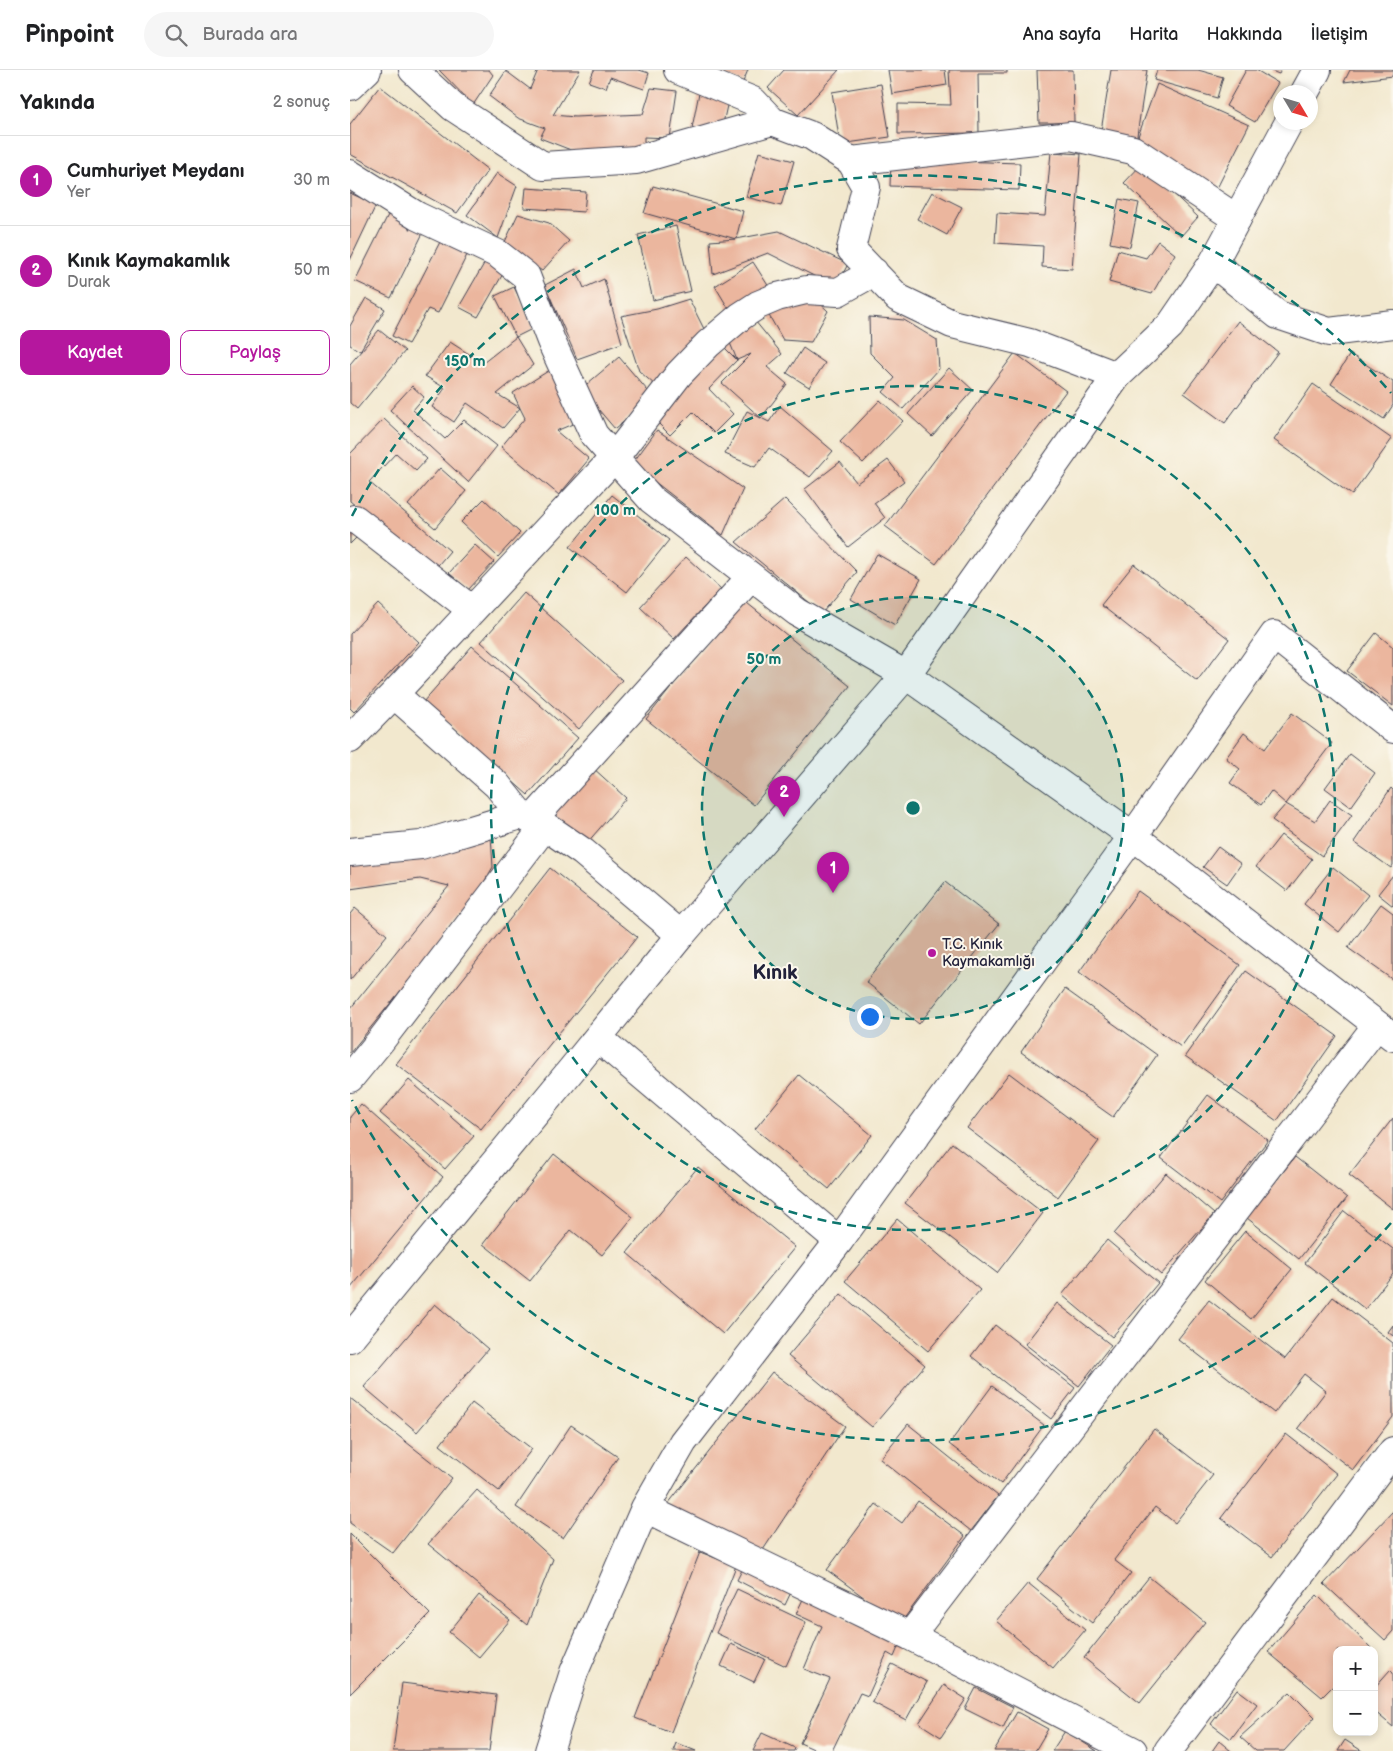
<!DOCTYPE html>
<html lang="tr">
<meta charset="utf-8">
<style>
body{margin:0;font-family:"Balsamiq Sans",sans-serif;background:#f6f6f6;color:#202124}
.controls{position:absolute;right:15px;bottom:15px;display:grid;overflow:hidden;border-radius:10px;box-shadow:0 2px 8px #0003}
.controls button{width:45px;height:45px;display:grid;place-items:center;padding:0;border:0;border-bottom:1px solid #e0e0e0;background:#fff;color:#202124;font:25px sans-serif}
.compass{position:absolute;left:923px;top:15px;width:45px;height:45px;border-radius:50%;background:#fff;box-shadow:0 2px 8px #0003;rotate:128deg}
.you{position:absolute;left:519px;top:946px;width:18px;height:18px;margin:-12px;border:4px solid #fff;border-radius:50%;background:#1a73e8;box-shadow:0 0 0 8px #1a73e833}
.badge{display:grid;place-items:center;width:32px;height:32px;border-radius:50%;background:#b5179e;color:#fff;font-size:16px;font-weight:700}
.pin{position:absolute;translate:-50% -41px;filter:drop-shadow(0 1px 2px #0008)}
.pin::after{content:'';position:absolute;top:26px;width:18px;height:15px;background:inherit;clip-path:polygon(0 0,100% 0,50% 100%)}
.list{margin:0;padding:0;list-style:none}
h2{display:flex;justify-content:space-between;align-items:center;height:65px;margin:0;padding:0 20px;font-size:21px}
h2 small{font-size:16px;font-weight:400;color:#757577}
.list li{display:grid;grid-template-columns:32px 1fr auto;gap:15px;align-items:center;box-sizing:border-box;height:90px;padding:0 20px;border-top:1px solid #e0e0e0}
.list b{display:block;font-size:19px;white-space:nowrap}
.list p{margin:0;font-size:16px;white-space:nowrap;color:#757577}
.list em{font-size:16px;font-style:normal;color:#757577}
.actions{display:flex;gap:10px;padding:15px 20px}
.actions a{flex:1;padding:11px 0;border:1px solid #b5179e;border-radius:10px;text-align:center;font-size:18px;color:#b5179e}
.actions .main{background:#b5179e;color:#fff}
.icon{flex:none;width:28px;height:28px;fill:none;stroke:currentColor;stroke-width:2;stroke-linecap:round;stroke-linejoin:round}
.map{position:relative;flex:none;width:1043px;height:1681px;overflow:hidden}
header{display:flex;align-items:center;gap:30px;box-sizing:border-box;height:70px;padding:0 25px;background:#fff;border-bottom:1px solid #e0e0e0}
header strong{font-size:24px}
nav{display:flex;gap:28px;margin-inline-start:auto;font-size:18px}
.search{width:350px;height:45px;background:#f6f6f6;display:flex;align-items:center;gap:12px;box-sizing:border-box;padding:0 18px;border-radius:28px;color:#757577;font-size:19px}
main{display:flex}
aside{flex:1;background:#fff}
.map>svg:first-child{display:block}
.building{fill:#ebb69e}
.lines{fill:none;stroke-linecap:round;stroke-linejoin:round}
.minor-casing{stroke:#414051;stroke-width:30}
.major-casing{stroke:#414051;stroke-width:30}
.minor{stroke:#fff;stroke-width:28}
.major{stroke:#fff;stroke-width:28}
.ring{fill:none;stroke:#0f766e;stroke-width:2.5;stroke-dasharray:9 6}
.poi-dot{fill:#b5179e;stroke:#fbf7ec;stroke-width:2}
.labels{text-anchor:middle;stroke-width:4;stroke-linejoin:round;paint-order:stroke}
.poi-label{font-size:15px;fill:#22223b;stroke:#fbf7ec;text-anchor:start}
.district-label{font-size:20px;font-weight:bold;fill:#22223b;stroke:#fbf7ec}
.centre{fill:#0f766e;stroke:#fbf7ec;stroke-width:2.5}
.ring-label{font-size:15px;text-anchor:middle;font-weight:bold;fill:#0f766e;stroke:#fbf7ec;stroke-width:4;stroke-linejoin:round;paint-order:stroke}
</style>
<header>
<strong>Pinpoint</strong>
<div class="search"><svg class="icon" aria-label="search" viewBox="0 0 24 24"><circle cx="10" cy="10" r="6"/><path d="M15 15l6 6"/></svg>Burada ara</div>
<nav><a>Ana sayfa</a><a>Harita</a><a>Hakkında</a><a>İletişim</a></nav>
</header>
<main>
<aside>
<h2>Yakında<small>2 sonuç</small></h2>
<ul class="list">
<li><span class="badge">1</span><div><b>Cumhuriyet Meydanı</b><p>Yer</p></div><em>30 m</em></li>
<li><span class="badge">2</span><div><b>Kınık Kaymakamlık</b><p>Durak</p></div><em>50 m</em></li>
</ul>
<div class="actions"><a class="main">Kaydet</a><a>Paylaş</a></div>
</aside>
<div class="map">
<svg width="1043" height="1681" viewBox="0 0 1043 1681">
<rect width="100%" height="100%" fill="#fbf7ec"/>
<filter id="ink" filterUnits="userSpaceOnUse"><feTurbulence type="fractalNoise" baseFrequency=".02" numOctaves="2"/><feDisplacementMap in="SourceGraphic" scale="10" xChannelSelector="R" yChannelSelector="G"/><feConvolveMatrix kernelMatrix="1 2 1 2 8 2 1 2 1" color-interpolation-filters="sRGB"/></filter>
<filter id="wash" filterUnits="userSpaceOnUse"><feTurbulence type="fractalNoise" baseFrequency=".0096" numOctaves="4" result="noise"/><feDisplacementMap in="SourceGraphic" scale="20" xChannelSelector="R" yChannelSelector="G"/><feGaussianBlur stdDeviation="1.12" result="paint"/><feColorMatrix in="noise" values="0 0 0 0 0 0 0 0 0 0 0 0 0 0 0 0 0 1.4 0 .05"/><feComposite in="paint" operator="in"/></filter>
<g filter="url(#wash)">
<rect width="100%" height="100%" fill="#f2e8ce"/>
<g id="blocks">
<path class="building" d="M89,0H139L143,5L123,35Z
M188,0H230L203,45L225,47L293,44L301,18L327,21L320,68L294,67V79L226,82L190,68L195,58L168,48L139,26L156,1L180,19Z
M244,0H289L299,3L294,19L260,7L256,18L239,12Z
M363,0H398L393,12Z
M434,0H489L448,45L418,18Z
M538,0H595L597,15L542,24Z
M599,0H657V3H628L629,63L548,64V34L601,35Z
M687,0H723L724,53H689Z
M761,0H797L786,72L807,14L899,55L866,120L750,67Z
M807,0H848L873,7L867,28L804,10Z
M896,0H906L928,13L905,52L876,36Z
M919,0H931L929,4Z
M1000,0H1043V6L994,12Z
M531,14L540,67L490,74L482,22Z
M30,16L138,100L107,143L0,84V54Z
M349,23L378,31L372,58L341,63Z
M409,82L444,91L431,136L396,127Z
M701,82L731,84L722,199L692,197L693,176L645,173L647,143L695,146Z
M541,89L670,93L669,120L540,116Z
M792,94L848,147L831,166L774,113Z
M147,103L167,116L148,168L117,145Z
M303,116L393,141L386,169L294,143Z
M176,118L236,122L234,142L174,138Z
M582,122L612,137L597,165L567,149Z
M0,123L26,135L0,190Z
M769,129L789,133L780,177L760,173Z
M39,143L74,161L41,228L5,211Z
M168,144L199,153L219,171L192,201L154,174Z
M326,156L341,221L303,230L288,165Z
M429,161L498,194L486,217L418,183L363,204L360,171L386,169Z
M91,170L118,183L88,243L78,239L58,274L42,266Z
M808,171L825,184L802,224L759,212L768,180L796,188Z
M135,192L154,202L128,247L109,237Z
M403,192L419,217L380,241L365,216Z
M226,199L234,218L254,209L272,273L227,289L195,215Z
M164,217L184,258L166,267L145,226Z
M461,225L478,241L461,272L433,270L417,242Z
M16,228L35,239L10,281L0,275V256Z
M339,229L355,261L305,315L289,301L271,246L307,239Z
M519,247L554,250L587,270L589,299L553,339L533,322L545,308L520,283Z
M405,251L432,284L417,297L437,314L411,348L419,352L430,336L483,381L460,407L419,378L405,397L375,384L397,341L411,348L372,313L401,284L387,290L378,268Z
M888,251L928,282L875,353L834,323Z
M29,260L55,281L7,339L0,333V294Z
M166,267L183,295L147,324L170,338L163,323L203,298L225,353L206,361L239,389L209,425L151,377L175,348L170,338L153,358L117,333L104,352L82,337L95,318L75,306L100,272L133,293Z
M370,273L387,290L359,319L383,344L364,363L343,342L320,365L300,345Z
M453,278L475,293L459,317L437,303Z
M665,283L716,321L586,494L535,456Z
M1000,284L1043,312V335L1034,349L981,314Z
M269,287L303,327L265,359L231,319Z
M599,298L623,320L582,366L558,344Z
M963,314L1042,369L1002,425L924,370Z
M62,316L74,327L63,340L95,369L114,350L147,376L118,412L40,340Z
M530,330L553,351L513,393L490,372Z
M34,349L77,389L66,401L46,383L19,412L100,481L83,501L0,431V384Z
M307,360L393,419L373,465L282,394Z
M538,390L554,411L524,433L535,448L498,477L455,419L490,392L507,413Z
M90,398L116,421L85,458L58,435Z
M262,425L319,470L277,522L220,477Z
M134,429L170,463L148,487L111,452Z
M435,429L507,502L472,543L386,472Z
M0,458L8,466L0,474Z
M125,475L144,492L118,520L99,503Z
M527,484L571,509L545,555L501,529Z
M336,487L371,519L324,569L290,537Z
M784,494L879,569L847,611L751,535Z
M174,523L272,610L229,659L131,572Z
M392,529L500,616L404,735L296,649Z
M28,534L69,572L4,642L0,638V564Z
M1026,563L1043,577V636L997,601Z
M122,576L228,668L178,725L73,632Z
M942,643L982,673L936,734L921,721L911,735L880,713L890,699L876,688L894,663L915,679Z
M1000,684L1025,703L1001,737L975,718Z
M242,697L276,728L236,774L201,743Z
M1041,718L1043,720V795L1041,798L1004,772Z
M980,730L1002,745L972,786L922,750L936,734L965,751Z
M141,765L143,797L121,834L0,983V939L99,816L70,809L0,819V793Z
M931,765L962,789L937,821L906,797Z
M868,777L891,794L877,814L853,797Z
M983,797L1018,825L989,862L954,834Z
M200,798L287,867L131,1059L46,994Z
M1043,805V836L1028,824Z
M595,812L649,854L569,954L516,912Z
M788,821L890,895L831,977L729,902Z
M1031,834L1043,843V910L998,878Z
M5,838L37,865L0,910V844Z
M896,901L987,966L927,1051L835,986Z
M715,919L807,985L763,1047L671,982Z
M659,1003L749,1071L708,1127L617,1058Z
M449,1005L522,1065L479,1119L405,1059Z
M59,1010L124,1066L95,1099L30,1043Z
M858,1025L918,1070L870,1133L811,1088Z
M11,1034L93,1107L0,1219V1047Z
M1043,1048V1139L999,1105Z
M602,1073L693,1143L647,1203L555,1133Z
M204,1084L283,1147L252,1185L221,1160L180,1211L133,1174Z
M945,1087L997,1128L949,1189L897,1148Z
M348,1097L445,1177L373,1264L277,1183Z
M816,1103L864,1144L811,1205L764,1164Z
M994,1141L1043,1179V1204L1015,1239L955,1193Z
M547,1149L630,1220L578,1281L495,1211Z
M895,1161L942,1199L901,1249L855,1210Z
M757,1170L808,1213L762,1267L712,1225Z
M491,1224L575,1295L522,1357L438,1286Z
M983,1227L1043,1273V1347L1003,1400L948,1358L976,1321L954,1304L924,1343L828,1269L859,1230L935,1289Z
M707,1233L761,1275L729,1316L675,1274Z
M85,1234L138,1279L67,1362L14,1317Z
M645,1255L725,1318L701,1349L621,1286Z
M1043,1255V1266L1038,1262Z
M422,1302L495,1356L411,1483L314,1439Z
M642,1316L694,1355L651,1414L599,1374Z
M0,1328L102,1408L43,1483L0,1453Z
M122,1333L182,1379L149,1421L90,1375Z
M558,1354L648,1426L621,1461L530,1389Z
M221,1355L268,1387L213,1468L166,1437Z
M804,1359L863,1405L825,1453L805,1437L764,1490L781,1503L742,1553L687,1509Z
M936,1364L987,1404L922,1487L871,1448Z
M127,1420L203,1489L177,1555L78,1474Z
M568,1431L615,1466L550,1554L477,1500L526,1434L552,1453Z
M1043,1441V1561L1035,1570L974,1514Z
M0,1464L80,1544L0,1624Z
M350,1482L386,1496L321,1662L285,1648Z
M395,1494L443,1518L435,1535L387,1510Z
M799,1507L855,1552L790,1633L734,1588Z
M678,1513L735,1560L703,1598L646,1551Z
M387,1519L456,1552L436,1596L366,1563Z
M129,1525L160,1550L129,1587L99,1562Z
M967,1525L1021,1578L1019,1580H987V1612L972,1627L918,1582Z
M454,1527L549,1575L544,1587L537,1583L518,1626L510,1623L482,1681H468L450,1673L480,1609L454,1599L472,1556L446,1544Z
M381,1574L415,1589L404,1612L371,1596Z
M542,1594L577,1612L556,1650L522,1632Z
M1040,1600L1043,1603V1657L1024,1641V1618Z
M52,1613L146,1625L139,1681H43Z
M594,1615L616,1629L591,1667L569,1653Z
M626,1618L663,1637L653,1658L615,1639Z
M887,1619L907,1634L881,1669L861,1654Z
M940,1622L965,1647L934,1681H906L890,1667Z
M667,1642L698,1659L685,1681H644Z
M715,1661L747,1681H702Z
M412,1663L445,1678L444,1681H403Z
M995,1670L1012,1681H988Z
M869,1671L881,1681H862Z
M326,1673L346,1681H323Z"/>
</g>
</g>
<g filter="url(#ink)">
<use href="#blocks" fill-opacity="0" stroke="#414051" stroke-width="1"/>
<g class="lines">
<g class="minor-casing">
<path id="minor" d="M63,0L103,37L193,96L286,90L422,51
M328,0L403,31L422,51L462,66L501,91L516,117L501,179L548,228L602,254L680,273L767,306
M0,16L17,0
M501,91L721,66L783,80L887,149
M0,104L67,146L148,184L176,206L201,271L244,365L302,430L447,542L556,605L783,766L1043,967
M863,193L928,245L979,262L1043,254
M5,449L122,540
M44,624L147,715L171,745
M0,669L44,624L264,388L329,304L358,274L391,246L408,235L427,227L456,220L488,222L524,202
M182,750L401,507
M0,782L71,775L171,745L195,756L233,782L331,865
M248,968L489,1171
M0,1008L32,969L195,756
M295,1438L560,1566L783,1681
M560,1566L1027,955
M199,1681L224,1602L295,1438L333,1372L489,1171L783,766L924,565L1043,659
M818,1681L1043,1381"/>
</g>
<g class="major-casing">
<path id="major" d="M955,22L967,0
M0,1268L222,999L331,865L556,605L767,306L820,256L863,193L939,52"/>
</g>
<use href="#minor" class="minor"/>
<use href="#major" class="major"/>
</g>
</g>
<circle cx="563" cy="738" r="211" fill="#0f766e" fill-opacity=".12"/>
<g class="ring">
<circle cx="563" cy="738" r="211"/>
<circle cx="563" cy="738" r="422"/>
<path d="M1041 1153A633 633 0 0 1 2 1030M2 446A633 633 0 0 1 1041 323"/>
</g>
<circle class="poi-dot" cx="582" cy="883" r="5"/>
<g class="labels">
<g class="poi-label">
<text x="592" y="879">T.C. Kınık<tspan x="592" dy="17">Kaymakamlığı</tspan></text>
</g>
<g class="district-label">
<text x="425" y="909">Kınık</text>
</g>
</g>
<circle cx="563" cy="738" r="8" class="centre"/>
<g class="ring-label">
<text x="115" y="296">150 m</text>
<text x="265" y="445">100 m</text>
<text x="414" y="594">50 m</text>
</g>
</svg>
<div class="controls">
<button>+</button>
<button>−</button>
</div>
<svg class="compass" viewBox="-18 -18 36 36"><path d="M0-13l5 13h-10z" fill="#e53935"/><path d="M0 13l5-13h-10z" fill="#757577"/></svg>
<div class="you"></div>
<div class="pin badge" style="left:483px;top:823px">1</div>
<div class="pin badge" style="left:434px;top:747px">2</div>
</div>
</main>
